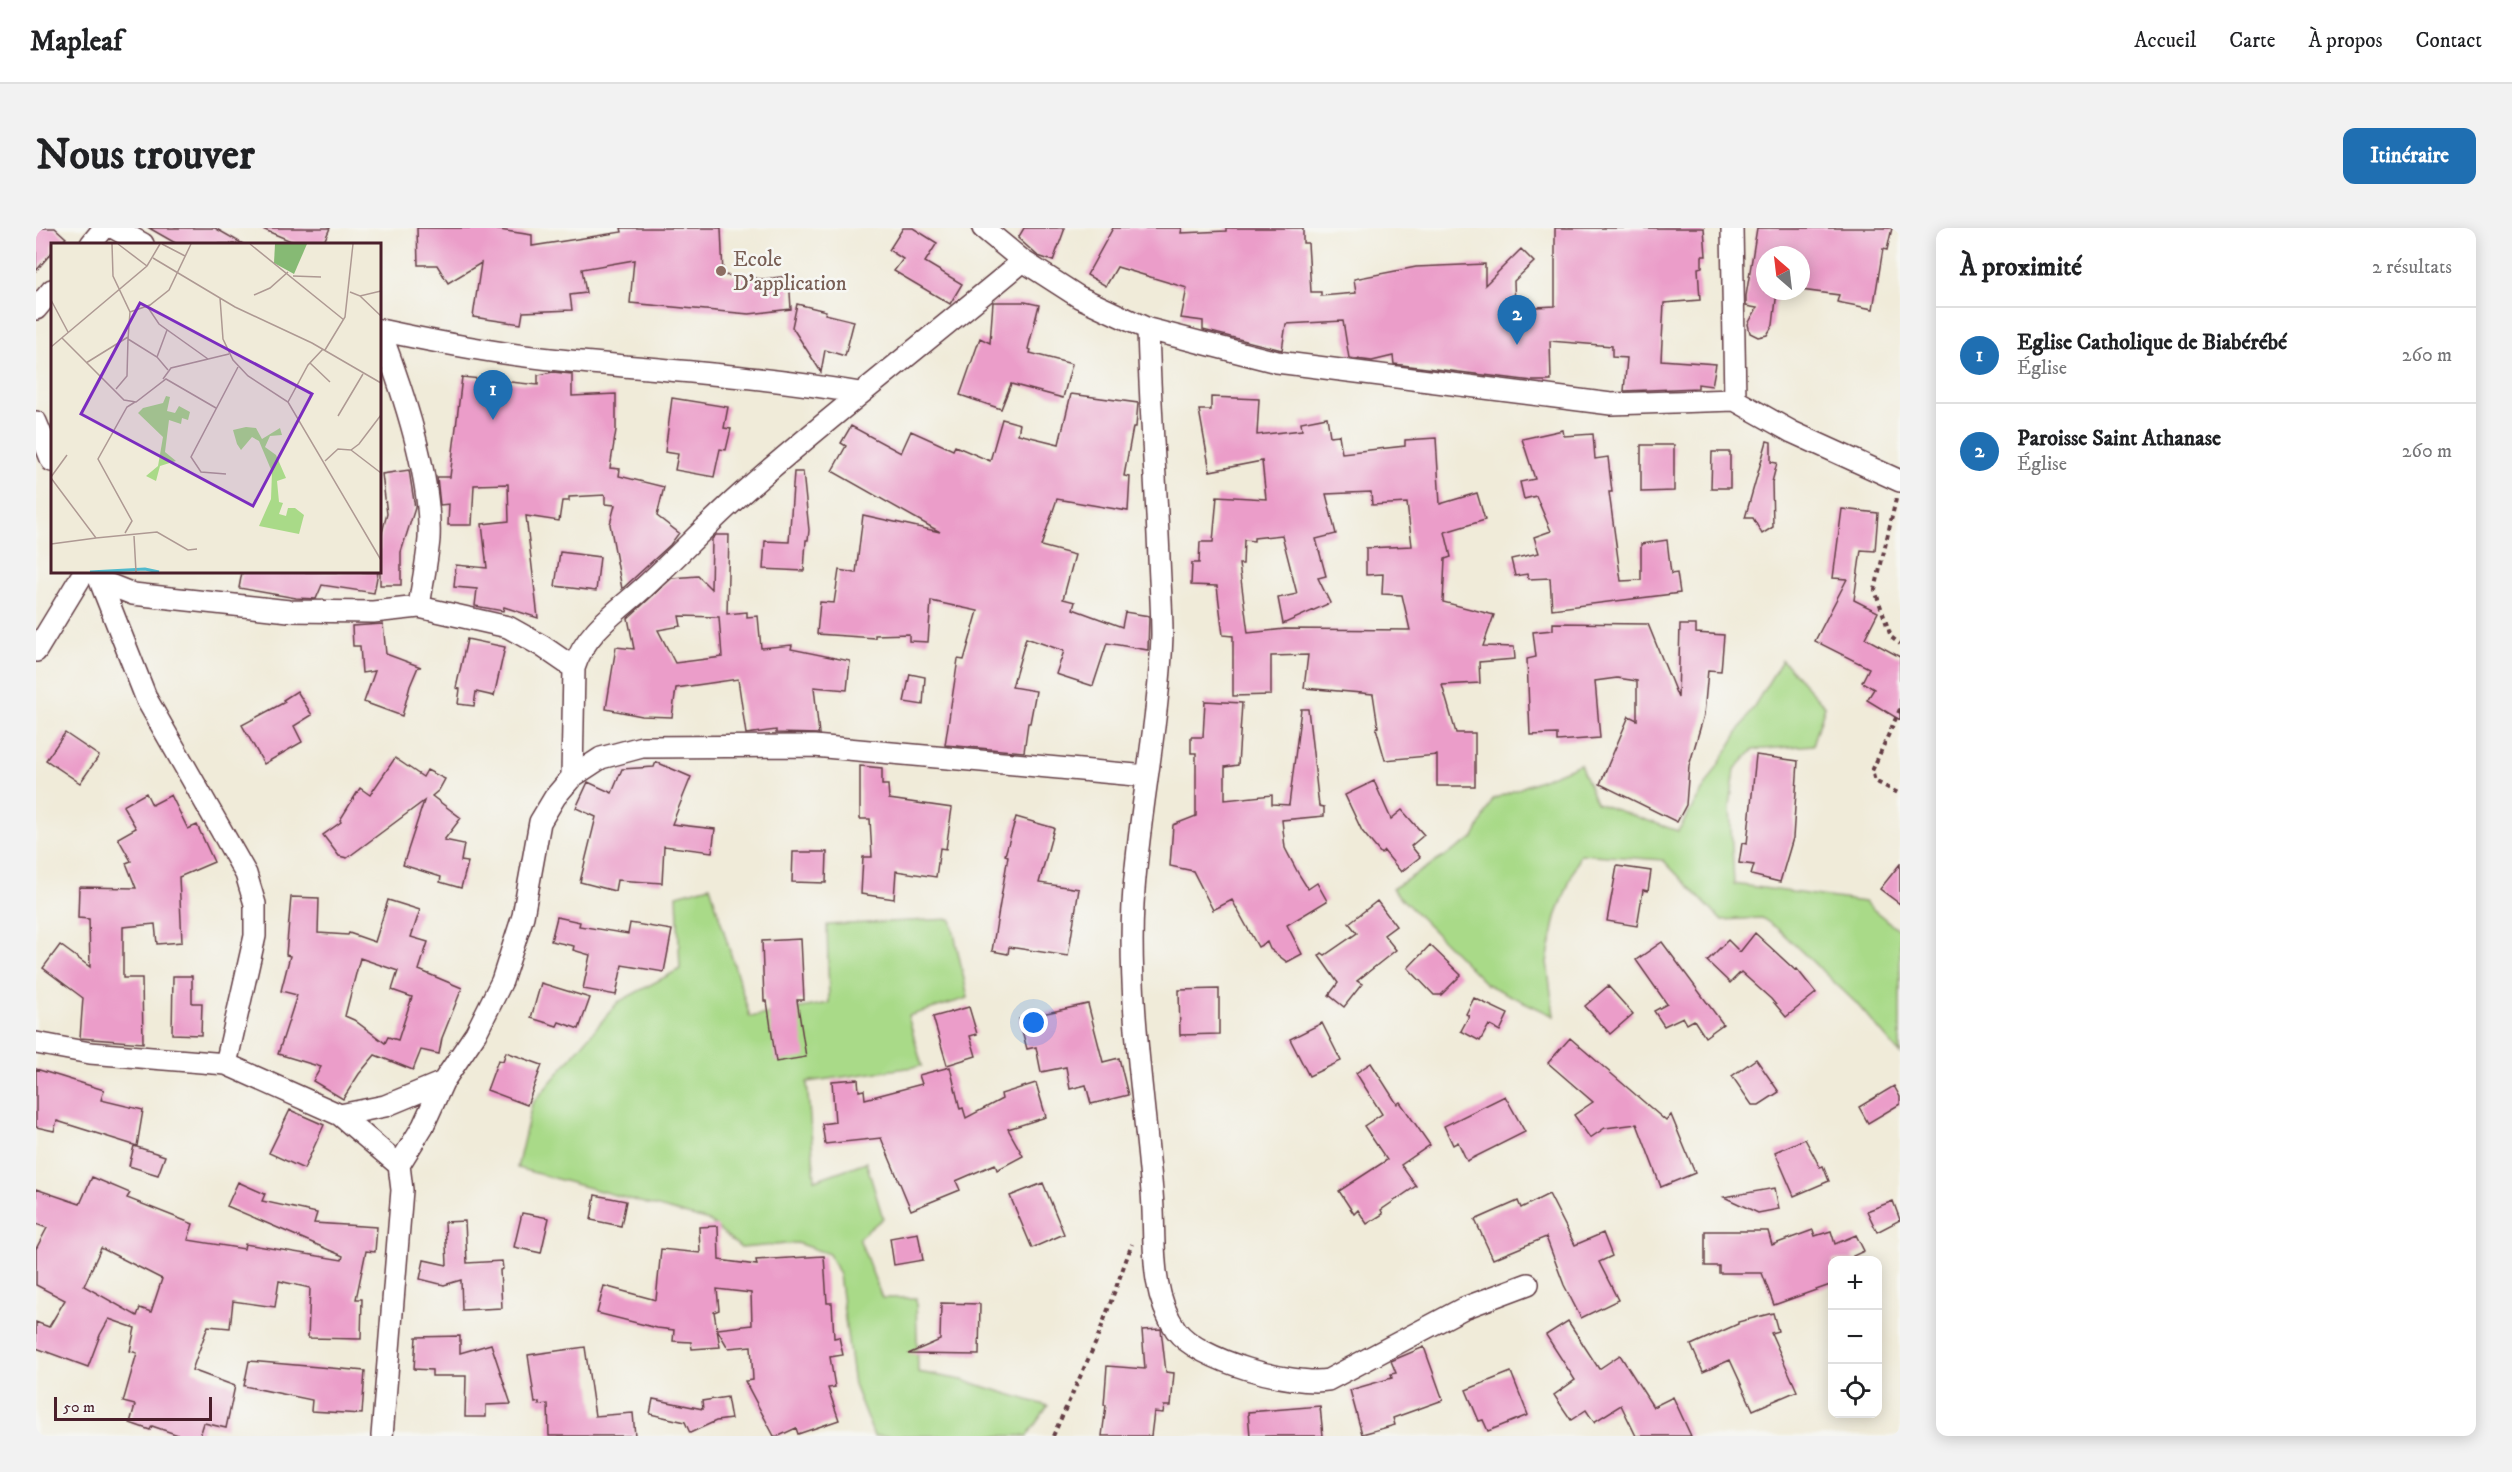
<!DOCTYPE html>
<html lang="fr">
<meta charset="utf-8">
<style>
body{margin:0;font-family:"IM FELL DW Pica",serif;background:#f2f2f2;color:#202124}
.controls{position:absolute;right:18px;bottom:18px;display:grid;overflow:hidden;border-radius:12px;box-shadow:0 3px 15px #0003}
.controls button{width:54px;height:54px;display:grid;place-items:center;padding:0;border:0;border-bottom:2px solid #e0e0e0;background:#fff;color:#202124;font:30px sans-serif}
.compass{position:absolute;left:1720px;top:18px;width:54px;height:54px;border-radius:50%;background:#fff;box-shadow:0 3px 15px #0003;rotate:332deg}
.scale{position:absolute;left:18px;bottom:15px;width:158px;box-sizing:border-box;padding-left:6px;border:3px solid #4a1f2b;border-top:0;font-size:16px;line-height:21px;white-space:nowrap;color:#4a1f2b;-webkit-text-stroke:4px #f6f6f2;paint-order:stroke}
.you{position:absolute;left:998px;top:795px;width:21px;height:21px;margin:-15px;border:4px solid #fff;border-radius:50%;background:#1a73e8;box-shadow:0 0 0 9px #1a73e833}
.badge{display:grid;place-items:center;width:39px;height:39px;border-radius:50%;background:#1f6fb2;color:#fff;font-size:20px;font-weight:700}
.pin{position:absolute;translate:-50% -50px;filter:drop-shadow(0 2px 3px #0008)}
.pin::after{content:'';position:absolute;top:32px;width:21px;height:18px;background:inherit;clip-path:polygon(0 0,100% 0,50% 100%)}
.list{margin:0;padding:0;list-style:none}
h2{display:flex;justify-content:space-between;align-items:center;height:78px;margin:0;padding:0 24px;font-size:26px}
h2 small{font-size:20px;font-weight:400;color:#757577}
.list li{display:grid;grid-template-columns:39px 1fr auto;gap:18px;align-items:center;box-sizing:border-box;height:96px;padding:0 24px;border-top:2px solid #e0e0e0}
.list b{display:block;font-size:22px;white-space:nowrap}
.list p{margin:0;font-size:20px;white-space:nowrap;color:#757577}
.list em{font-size:20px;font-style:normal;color:#757577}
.icon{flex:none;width:33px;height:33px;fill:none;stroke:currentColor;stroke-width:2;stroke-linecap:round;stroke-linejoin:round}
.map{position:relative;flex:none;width:1864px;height:1208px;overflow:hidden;border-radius:12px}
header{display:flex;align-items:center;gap:36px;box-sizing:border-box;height:84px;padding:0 30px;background:#fff;border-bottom:2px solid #e0e0e0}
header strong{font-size:28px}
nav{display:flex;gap:33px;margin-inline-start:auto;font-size:21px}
.intro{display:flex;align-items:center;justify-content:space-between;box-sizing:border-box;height:144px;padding:0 36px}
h1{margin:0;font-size:42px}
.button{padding:15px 27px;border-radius:12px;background:#1f6fb2;color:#fff;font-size:21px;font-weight:700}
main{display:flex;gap:36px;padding:0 36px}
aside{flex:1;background:#fff;border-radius:12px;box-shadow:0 3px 15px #0003}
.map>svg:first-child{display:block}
.green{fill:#a9da88;stroke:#7a7c5a;stroke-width:1.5}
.building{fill:#eb9dc9;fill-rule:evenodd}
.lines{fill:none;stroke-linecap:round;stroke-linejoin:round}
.street-casing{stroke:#633e45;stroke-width:24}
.path{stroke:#633e45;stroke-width:4;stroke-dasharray:4.5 4.5;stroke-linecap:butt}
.street{stroke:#fff;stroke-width:21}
.education-dot{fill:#8d6e63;stroke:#f6f6f2;stroke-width:2}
.labels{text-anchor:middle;stroke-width:5;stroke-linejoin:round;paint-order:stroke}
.education-label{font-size:21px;fill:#785e54;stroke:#f6f6f2;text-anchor:start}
.inset-river{fill:none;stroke:#51bacd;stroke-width:3}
.inset-road{fill:none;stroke:#ae9993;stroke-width:1.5}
.view{fill:#7b2cbf;fill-opacity:0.15;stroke:#7b2cbf;stroke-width:3}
.inset-edge{fill:none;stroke:#4a1f2b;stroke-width:3}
</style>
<header>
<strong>Mapleaf</strong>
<nav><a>Accueil</a><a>Carte</a><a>À propos</a><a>Contact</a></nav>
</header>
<div class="intro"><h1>Nous trouver</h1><a class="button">Itinéraire</a></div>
<main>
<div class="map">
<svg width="1864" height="1208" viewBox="0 0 1864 1208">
<rect width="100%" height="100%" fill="#f6f6f2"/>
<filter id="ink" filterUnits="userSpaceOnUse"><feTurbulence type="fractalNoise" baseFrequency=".0167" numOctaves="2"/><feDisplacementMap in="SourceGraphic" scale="12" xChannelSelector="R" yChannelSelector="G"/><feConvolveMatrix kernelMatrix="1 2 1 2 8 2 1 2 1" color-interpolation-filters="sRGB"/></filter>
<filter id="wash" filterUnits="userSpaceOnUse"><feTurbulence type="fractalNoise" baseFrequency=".008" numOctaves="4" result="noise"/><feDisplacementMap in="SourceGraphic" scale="24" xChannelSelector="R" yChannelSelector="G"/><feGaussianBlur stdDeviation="1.35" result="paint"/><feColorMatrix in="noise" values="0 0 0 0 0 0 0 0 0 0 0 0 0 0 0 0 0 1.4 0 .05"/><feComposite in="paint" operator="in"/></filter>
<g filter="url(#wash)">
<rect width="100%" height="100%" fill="#f0ebd9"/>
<path class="green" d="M1746,432L1789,478L1777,517L1717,522L1699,541L1694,579L1698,656L1828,674L1864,703V826L1820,775L1742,701L1726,690L1685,692L1627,632L1544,626L1520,689L1511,734L1518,788L1450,756L1356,661L1438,610L1457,571L1544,536L1560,575L1642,603Z
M674,658L714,789L793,775L791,697L915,691L932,770L872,788L886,838L771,854L779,952L830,934L847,990L823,1010L846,1070H880L882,1144L926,1152L1012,1178L991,1208H838L818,1157L803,1047L793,1026L761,1015L705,1020L673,993L481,940L496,876L582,774L644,741L641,667Z"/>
<g id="blocks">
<path class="building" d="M0,0H19L30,10L23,16H16V24L0,43Z
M113,0H179L207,16H141Z
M224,0H294L287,16H262Z
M381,0H451L496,7V18L586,4L585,0H685L687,47L727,51L753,48L755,81L713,86L594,75L598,32L546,41L550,65L534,67L536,82L487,84L485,96L437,89L445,35L412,55L401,37H382Z
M867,0H877L901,15L889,34L926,56L914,76L858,43L867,31L853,22Z
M988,0H1029L1017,33L1002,28L982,10Z
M1077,0H1146L1145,5L1190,3V0H1267V15H1272L1275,64H1285V68L1320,65L1318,51L1380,39L1449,36V57L1485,21L1498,34L1478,53L1479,80L1519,78V0H1668L1670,28H1666V39L1662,40L1664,72L1628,75L1625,132L1680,136L1676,158L1662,156V160L1588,163L1591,130L1576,129V118L1514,113L1515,153H1497L1358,136L1357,128L1336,133L1313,130L1307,93L1250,96L1246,122L1167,102V93L1145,90L1151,60L1081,39L1070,58L1051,47Z
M1721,0H1856L1851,22L1847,21L1837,81L1801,74L1803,67L1765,62V27H1729V63H1741L1737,97L1731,107L1722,109L1714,105L1712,96L1721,80L1710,78V68Z
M957,74H989L1003,77L992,121L995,122L994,125L1036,136L1027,170L975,156L965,181L924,167L944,110L954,115Z
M761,76L790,83L789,86L818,93L809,128L789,122L785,144L756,99Z
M517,144L536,146V168L580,166V202L574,240L584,241L583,248L628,259L621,288L643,305L634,317L586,361L574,296L579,277L569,276V267L533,269V273H526L523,293L490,288L502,390L468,379L467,383L439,378L441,361L418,359L420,337L451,340L446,296L473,293L472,256L438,257L436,297H412L413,276L404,277L401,249H414L426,149L502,157V147Z
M1035,166L1102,175L1100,199H1097L1088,248L1094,249L1092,283L1021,271L1005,318L1039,327L1027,371L1039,374L1037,381L1086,399L1089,384L1113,388L1112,422L1071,415L1057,458L1020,446L1028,423L990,410L976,459L1000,463L994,495H992L988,524L909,517L922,431L928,432L942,383L895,373L892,414L873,413V406L839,407V410L781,406L784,374L798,375L803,342L820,345L827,287L904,304L796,243L810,218L805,215L815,198L865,225L875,203L917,222L919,218L954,233L966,191L984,196L982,206L1023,216Z
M1175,169L1223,171L1221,207L1266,202L1265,194L1291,189L1294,208L1303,207L1306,225L1369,218V212L1400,210L1404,276L1441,265L1449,292L1409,304L1415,329L1409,331L1407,374L1458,387L1447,418L1478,419L1479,431L1443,434L1444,455L1406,457L1420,505H1439V558H1401V527L1349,532L1340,500L1342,499L1337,466L1268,460L1272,427L1235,428V467L1197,468V408L1187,407L1181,358L1155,357L1156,335H1163L1164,314H1177L1181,268L1230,271L1226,233L1174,243L1163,182H1175ZM1335,264L1336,277L1371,275L1376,318L1330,320V347L1347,346L1346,366L1366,367L1374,402L1249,401L1212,405L1203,336H1207L1208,312L1218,313V310L1246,307L1261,366L1242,370L1247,396L1294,375L1282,350L1290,348L1280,311L1300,306L1290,266Z
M636,170L692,179L688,200L695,201L690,222L684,221L678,249L639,242L642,226L629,224Z
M1527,202L1528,208L1557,206L1559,231L1572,229L1576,264H1573L1585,353L1605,352V316L1631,312L1635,346L1641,345L1644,365L1516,381L1514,350L1492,351L1491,346L1479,348L1475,331L1503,325L1498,309L1515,303L1500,268L1488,271L1484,254L1499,251L1486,211Z
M1731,213L1735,214V234L1741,235L1736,254L1737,299L1726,306L1717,290H1709Z
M1605,217H1638V263L1605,264Z
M1676,224H1694V260H1675Z
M373,242L379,280L365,324V357H344V312L351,286L346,246Z
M758,244H767L773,302L772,312H770L768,343L727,341L729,313L753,314Z
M1806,281L1842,285L1839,323L1825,322L1818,372L1842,384L1829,410L1864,429V492L1831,472L1838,461L1826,454L1833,440L1779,413L1811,351L1797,350Z
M680,307H693L691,386L711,384V389L722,388L725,420L756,417L755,421L814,433L811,462L778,459L783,506L740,505V502L710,506L702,451L640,460L636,489L606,488L570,481L580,419L598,421L592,390L636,350L662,348L675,361L676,311ZM643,388L683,389L686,429L639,435L622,402L645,398Z
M524,324L564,329L560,363L519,358Z
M206,344H342L338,365L286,357L280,371L260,370L203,360Z
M1517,395L1612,396L1642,470L1644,397H1660V405L1688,407L1685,443L1672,442L1668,487L1653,538L1650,577L1641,594L1564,556L1593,488L1601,492V453L1581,450L1559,453L1564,510L1521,513V506L1494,507L1491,431L1500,429L1497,404L1517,402Z
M347,396L350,426L385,439H382L374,458L366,488L328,474L339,443L326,445L324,418H317L316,398Z
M431,411L469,419L458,468L440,464L438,478L422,476L424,461L420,460Z
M874,446L889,449L887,477L868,474Z
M261,463L276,487L258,498L266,514L228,536L206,497L249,474L247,472Z
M1169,473L1206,475L1202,537L1189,539V572L1236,567V576L1253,577L1265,481H1272L1283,578L1288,579V588L1246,592L1249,620L1262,645L1272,661L1281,655L1291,673L1251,697L1266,726L1251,734L1234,721L1231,714L1222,719L1196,672L1177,682L1157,643L1134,638L1137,597L1160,588V525H1155V509H1167Z
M29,505L63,528L44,555L10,532Z
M1720,527L1762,533L1757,610L1744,654L1715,647L1718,637L1703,635L1706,615L1711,616Z
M359,530L387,549L391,542L409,551L403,562L396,568L425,590L408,612L428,616L425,633L432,634L425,660L404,654L405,649L367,637L388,573L311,630L303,628L287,607L305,594L304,592L324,560L334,567Z
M620,534L655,549L636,596L679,601L676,624L628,618L626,655L581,652L579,663L544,654L560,589L540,580L552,554L576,565L586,541L618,539Z
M824,538L846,540V557H852L853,571L916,580L910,621L904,620L900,649L860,643L858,671L825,666L827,629H836L834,591H824Z
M1338,553L1355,591L1366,582L1388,607L1375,618L1384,629L1365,644L1348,623L1345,626L1326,603L1309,567Z
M110,565L116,577L135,567L152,601L161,597L178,634L143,649L146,714L121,716L119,696L87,699V750H106L107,815L44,810L47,770L7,740L24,717L54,739L53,691L42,690L43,659L100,660L90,635L95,633L82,610L100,600L87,578Z
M980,589L1018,600L1003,655L1043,661L1032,728L973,719L972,726L956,723L972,628L969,627Z
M757,624H791L790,655L756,654Z
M1864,636V676L1844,661Z
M1581,638L1615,643L1612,663L1607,662L1601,698L1571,693Z
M255,669L283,670L282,705L312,707L313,705L339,714L352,672L384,682L375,709L392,714L383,742L426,760L406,810L403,826L385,822L377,842L339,827L323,846L307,871L277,853L285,839L242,826L261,767L245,763L254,728L250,727ZM324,730L362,743L356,762L376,769L362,812L352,809L349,815L318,792L309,788Z
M1341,673L1360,698L1348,707L1360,722L1321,753L1326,756L1308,779L1293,767L1302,755L1283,728L1286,725L1289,727L1321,705L1313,695Z
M521,689L544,694L543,698L592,706L594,695L636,702L628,744L586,737L580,767L547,761L554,727L537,722L538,718L515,713Z
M1719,705L1759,742L1761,741L1780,765L1750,789L1735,771L1705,744L1694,755L1671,733L1692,712L1704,724Z
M765,711L768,772H761L770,829L740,834L731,773H728L726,713Z
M1626,714L1687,796L1669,809L1658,792L1651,796L1647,789L1628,798L1618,783L1631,776L1600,732Z
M1394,717L1425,747L1405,767H1398L1372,740Z
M137,748H156V775H166L165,807L136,806Z
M505,755L554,770L543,801L523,794L521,798L495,790Z
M1572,758L1597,786L1574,806L1549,778Z
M1183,761V806L1144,807L1143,762Z
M1438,770L1472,786L1464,803L1453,797L1444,813L1425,803L1433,788L1430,786Z
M1052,776L1067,834L1083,830L1092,867L1055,876L1050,857L1034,861L1030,839L1005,844L1000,819L991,821L983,791Z
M933,779L941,806L934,808L940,828L911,837L897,789Z
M1286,795L1305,833L1273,848L1254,811Z
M1534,810L1630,893L1635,887L1659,945L1625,959L1601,896L1569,900L1554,910L1538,887L1557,874L1512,835Z
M470,824L506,837L491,877L451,862L462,832L467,833Z
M1720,831L1743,864L1723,877H1716L1696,848Z
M1335,835L1361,876L1364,874L1394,917L1365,937L1380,958L1345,982L1347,986L1331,996L1322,982L1318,986L1303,963L1351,932L1328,898L1346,886L1320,845Z
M914,839L924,881L927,880L930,890L966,871L965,866L1000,855L1010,889L972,901L987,928L961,942L959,936L920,953L924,962L875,982L845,910L789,916L786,896L799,894L796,853L822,851L823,863L828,862L829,871L886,856L883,847Z
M0,841L68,862L65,872L107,882L101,918L21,893L18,903L0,899Z
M1858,858L1864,869V876L1832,895L1823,879Z
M1469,868L1489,904L1431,933L1422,914L1417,917L1408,898Z
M254,882L288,897L268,941L233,925Z
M1769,911L1784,939L1787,938L1793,953L1758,968L1739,924Z
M98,918L129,928L122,947L93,938Z
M56,949L94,965L91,970L157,996L152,1012L208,1021L209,1016L306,1032L307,1028L191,978L202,954L229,966L226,973L281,985L278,995L341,999L339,1024L330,1023L320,1071H326L325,1111L272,1110L274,1060L243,1053L239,1079L197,1073L194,1100L172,1098L156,1142L199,1158L190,1200L168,1195L164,1208H145L116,1198L114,1202L94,1195L99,1177L87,1174L101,1125L94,1123L99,1100L73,1091L64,1107L52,1139L0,1120V1094L13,1099L29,1072L0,1057V1021L11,1000L0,996V961L44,976ZM65,1020L126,1051L115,1084L104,1080L101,1088L48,1058Z
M1007,955L1028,1006L996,1020L974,968Z
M1739,960L1743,981L1722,985L1688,969Z
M1513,966L1539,1017L1567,1005L1576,1028L1563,1034L1582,1072L1545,1090L1528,1057L1510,1009L1457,1031L1439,992L1482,973L1485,980Z
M559,967L590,973L585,998L555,992Z
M1857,973L1864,992L1841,1004L1831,983Z
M486,985L513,990L505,1025L478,1019Z
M429,993L431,1035L466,1033L467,1041L464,1042L466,1080L426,1082L425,1052L408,1057L384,1051L388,1032L411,1037L409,994Z
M682,998L683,1032L721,1037L720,1032L788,1028L791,1075H796L798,1110L803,1109L807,1127L794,1129L799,1159L792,1160L803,1192L762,1206L760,1200L743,1208H738L709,1153L717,1152L715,1118L692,1120L681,1101L716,1097L715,1065L681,1061L683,1082L678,1084L684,1119L656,1121L655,1114L637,1113L638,1102L621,1100L561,1085L568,1058L620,1072L625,1021L664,1025L663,999Z
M1777,1002L1779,1008L1795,1003L1799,1016L1820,1007L1828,1023L1817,1028L1819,1032H1797V1056L1738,1077L1726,1045H1683V1038H1669V1003H1732L1736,1017Z
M882,1005L887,1032L858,1037L854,1010Z
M905,1075L944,1076L943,1127L872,1126L904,1112Z
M1737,1085L1742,1103L1735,1105L1761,1163L1717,1182L1694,1132L1667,1144L1655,1117L1702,1096V1094Z
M1532,1093L1563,1141L1584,1127L1617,1179L1637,1169L1655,1208H1600L1585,1177L1558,1194L1550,1182L1535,1192L1518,1167L1539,1152L1510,1107Z
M1125,1101L1130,1144L1138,1145L1135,1178H1128L1127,1185L1118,1184L1115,1208H1066L1070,1177H1068L1071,1138L1109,1141L1106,1102Z
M424,1108V1125L455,1116L475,1176L450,1177V1189H429L430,1148H396V1142L378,1141L380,1109Z
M549,1119L559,1188L597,1185L599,1208H513L512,1176L503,1177V1174L499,1175L492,1127Z
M1388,1119L1407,1172L1357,1190L1359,1197L1326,1206L1314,1162L1356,1150L1355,1146L1360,1145L1355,1133Z
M213,1133L329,1143L326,1186L275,1183L276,1172L208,1158Z
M1475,1144L1492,1187L1452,1203L1447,1192L1443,1193L1430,1162Z
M691,1169L695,1191L680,1193L654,1205L649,1194L614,1186L617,1171L667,1181L666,1173Z
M1284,1178L1287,1208H1214L1212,1184Z"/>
</g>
</g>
<g filter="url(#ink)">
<use href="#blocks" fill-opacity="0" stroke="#633e45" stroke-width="1.5"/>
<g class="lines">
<g class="street-casing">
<path id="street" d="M78,0L107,16
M947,0L987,33L1043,69L1112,101L1241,134L1575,176L1699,172L1756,204L1864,253
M1696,0L1699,172
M55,16L68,0
M0,81L16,62
M1112,101C1114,177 1120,254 1123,330C1124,356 1126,382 1126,407C1123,497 1102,586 1097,676C1092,772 1108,869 1116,964C1120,1011 1112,1061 1140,1102C1162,1133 1257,1158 1292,1152L1428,1080L1492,1056
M344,102C404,115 463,126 524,132C625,142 725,148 824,165
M344,103C366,161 396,248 393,311C391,334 386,357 383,379
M0,194L16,233
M60,344L64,353L97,366L253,383L337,384L383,379L472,399L506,418L538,440
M64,353L111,472L210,646L219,676V708L190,836
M0,423L48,344
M536,549L538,440C551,399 589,379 618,350C651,319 682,285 717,256C805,179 898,108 987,33
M0,815L54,825L190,836L304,887L349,878L407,854L440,805L466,753L487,688L504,594L519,569L536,549L565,530L606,519L778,518L1111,548
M304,887L363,937
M346,1208L366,962L363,937L387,898L407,854"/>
</g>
<path class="path" d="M1860,271L1839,362L1855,409L1864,416
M1864,481L1836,543L1839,553L1864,566
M1017,1208L1060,1114L1096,1016"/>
<use href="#street" class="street"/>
</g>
</g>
<circle class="education-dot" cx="685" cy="43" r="6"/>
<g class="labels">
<g class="education-label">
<text x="697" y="38">Ecole<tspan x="697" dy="24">D'application</tspan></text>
</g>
</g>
<g transform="translate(15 15)">
<rect width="330" height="330" fill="#f0ebd9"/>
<path d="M115,153L119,154L116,168L124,170L128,163L139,169L137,177L131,175L130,181L118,177L114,209L125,218L109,223L105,238L95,233L107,223L112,194L87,170L92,165L112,160ZM195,184L205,185L211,196L229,185L231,192L219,193L214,204L225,212L235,235L226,238L228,259L232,260L228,271L235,273L237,265H244L253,272L248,291L208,283L220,256L221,229L208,198L201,194L190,207L186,201L182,187Z" fill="#a9da88"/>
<path d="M256,1L243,31L223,20L224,1Z" fill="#86ba74"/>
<path class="inset-river" d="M39,329L94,326L108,329"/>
<path class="inset-road" d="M61,1L62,33L79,69L77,96L106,114L117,127M67,1L96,23M111,1L134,13M199,1L293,77M102,15L184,64L261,100L330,140M242,33L270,34M299,49L309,53L330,48M203,52L219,45L237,29M309,53L330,73M169,55L172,96L182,117L197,133L237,159L330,317M0,57L17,89M96,63L108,81L157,116M79,69L99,62L118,47L140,1M11,95L73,157L85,159L115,136L165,165M0,104L96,23L109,1M274,107L294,74L302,1M106,114L116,87M35,120L77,94M259,120L279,139M112,136L120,125L178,111M65,146L76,133L77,96M237,159L257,122L272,106M287,173L312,131M300,207L330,230M274,218L287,206L300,207L308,201L330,172M175,231L150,229L140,214L187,124M0,234L16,212M0,235L45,295L106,289L137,307L146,306M74,290L81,278L47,216L76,164L84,159M83,293L85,329M0,301L45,295"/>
<path class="view" d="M89,60L261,151L202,263L30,171Z"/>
<rect width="330" height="330" class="inset-edge"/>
</g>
</svg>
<div class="controls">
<button>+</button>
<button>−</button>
<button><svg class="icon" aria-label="locate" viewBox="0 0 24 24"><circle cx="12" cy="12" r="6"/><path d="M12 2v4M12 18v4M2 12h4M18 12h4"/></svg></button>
</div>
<svg class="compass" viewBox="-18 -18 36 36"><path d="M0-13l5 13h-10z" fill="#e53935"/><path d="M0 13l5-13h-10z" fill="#757577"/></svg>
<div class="scale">50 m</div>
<div class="you"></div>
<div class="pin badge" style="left:457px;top:192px">1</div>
<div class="pin badge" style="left:1481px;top:117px">2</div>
</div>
<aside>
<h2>À proximité<small>2 résultats</small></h2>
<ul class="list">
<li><span class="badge">1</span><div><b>Eglise Catholique de Biabérébé</b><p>Église</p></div><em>260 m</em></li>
<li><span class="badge">2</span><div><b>Paroisse Saint Athanase</b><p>Église</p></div><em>260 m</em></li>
</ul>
</aside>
</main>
